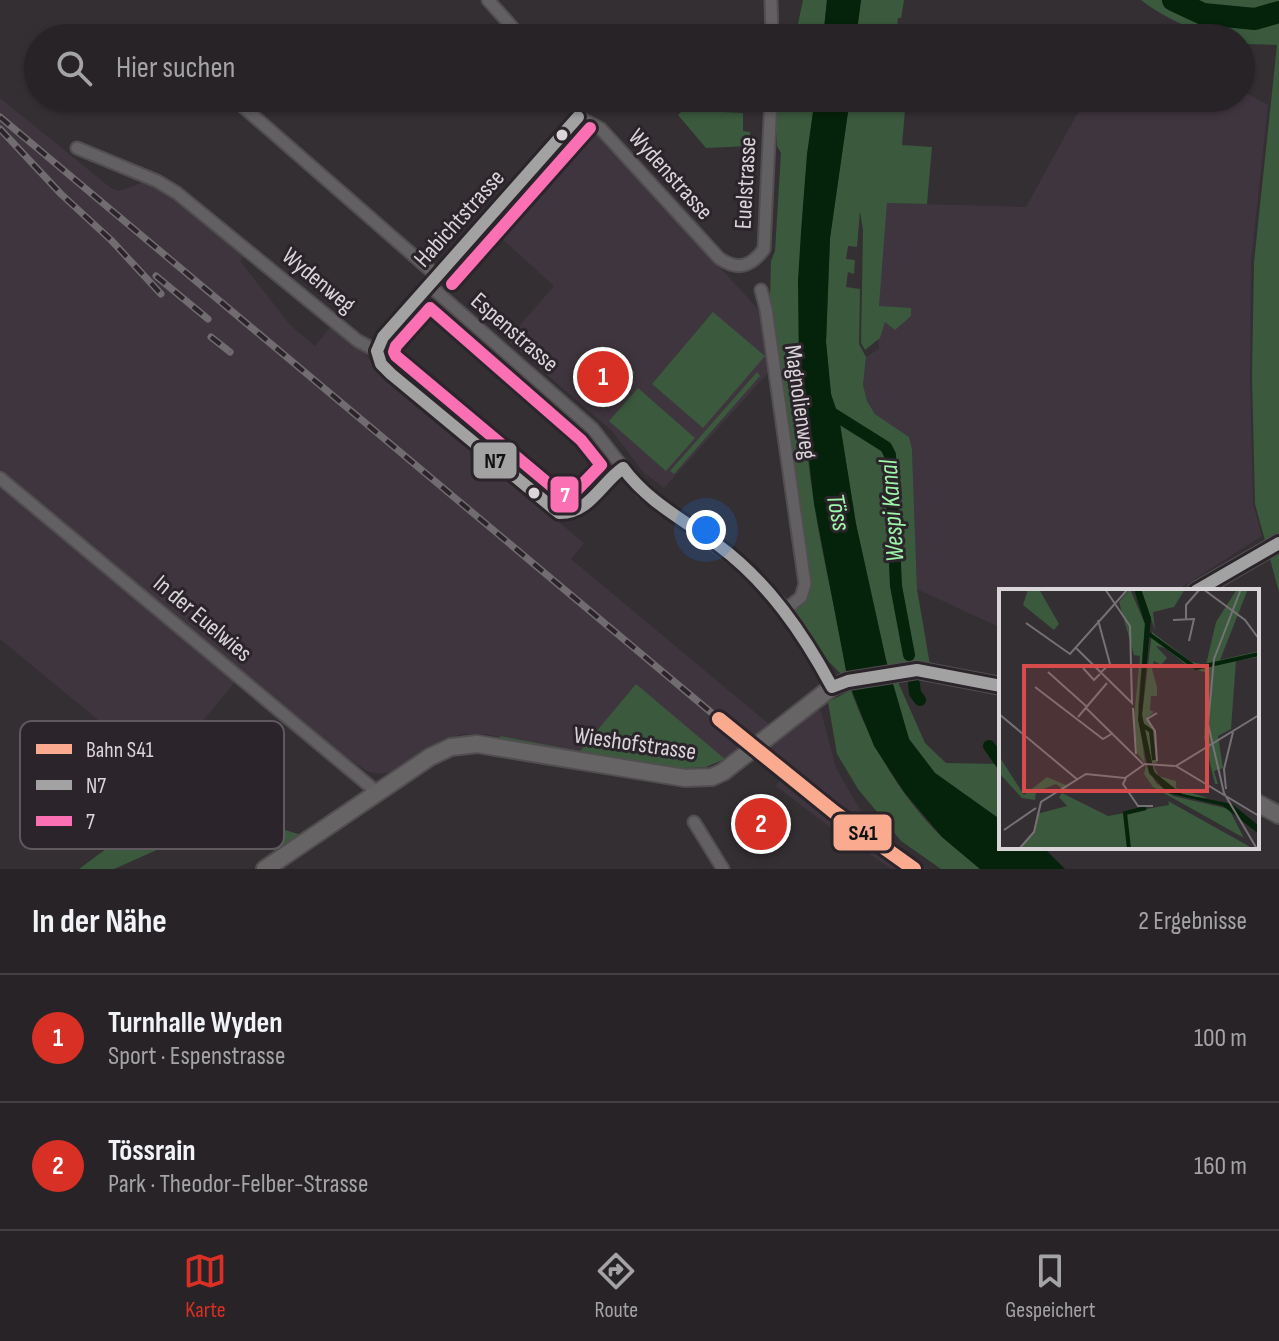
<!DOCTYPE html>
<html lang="de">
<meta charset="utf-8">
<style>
body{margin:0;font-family:"Sofia Sans Condensed",sans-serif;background:#2f2b2e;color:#f1f3f6}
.you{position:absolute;left:706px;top:530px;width:28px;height:28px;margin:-20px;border:6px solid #fff;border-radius:50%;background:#1a73e8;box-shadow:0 0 0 12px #1a73e833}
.badge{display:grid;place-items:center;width:52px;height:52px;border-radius:50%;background:#d93025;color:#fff;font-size:26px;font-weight:700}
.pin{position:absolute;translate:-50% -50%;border:4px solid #fff;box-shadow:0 2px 8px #0006}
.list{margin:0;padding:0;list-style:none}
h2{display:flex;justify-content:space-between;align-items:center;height:104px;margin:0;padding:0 32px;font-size:34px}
h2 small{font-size:26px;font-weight:400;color:#a4a4a7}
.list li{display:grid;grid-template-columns:52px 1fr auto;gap:24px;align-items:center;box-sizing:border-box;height:128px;padding:0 32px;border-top:2px solid #434043}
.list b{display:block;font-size:30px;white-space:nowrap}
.list p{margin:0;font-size:26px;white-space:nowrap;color:#a4a4a7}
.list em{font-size:26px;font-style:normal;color:#a4a4a7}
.icon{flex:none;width:44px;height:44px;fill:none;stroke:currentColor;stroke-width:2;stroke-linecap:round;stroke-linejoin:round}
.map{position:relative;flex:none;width:1279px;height:869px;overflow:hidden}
.search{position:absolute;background:#272326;box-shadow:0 2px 6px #0004;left:24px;right:24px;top:24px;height:88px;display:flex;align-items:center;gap:20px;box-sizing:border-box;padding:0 28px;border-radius:44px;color:#a4a4a7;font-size:30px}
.sheet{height:360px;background:#272326}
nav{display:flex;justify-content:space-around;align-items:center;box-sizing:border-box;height:112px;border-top:2px solid #434043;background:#272326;font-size:22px;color:#a4a4a7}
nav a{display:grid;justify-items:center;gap:4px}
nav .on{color:#d93025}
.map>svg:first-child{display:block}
.built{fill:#3f353e}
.green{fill:#3a593d}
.water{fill:#05220a}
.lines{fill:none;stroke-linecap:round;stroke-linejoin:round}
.canal{stroke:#05220a;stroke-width:12}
.river{stroke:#05220a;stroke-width:22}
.street-casing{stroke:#514e50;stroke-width:15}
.secondary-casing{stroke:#514e50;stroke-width:20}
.street{stroke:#626062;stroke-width:11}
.secondary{stroke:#666465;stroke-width:16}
.rail-casing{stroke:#706c6f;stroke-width:7}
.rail{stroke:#2b242a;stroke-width:4;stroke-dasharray:12;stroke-linecap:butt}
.bus-1-casing{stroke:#2b242a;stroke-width:18}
.bus-2-casing{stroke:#2b242a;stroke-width:18}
.bus-1{stroke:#a2a2a2;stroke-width:12}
.bus-2{stroke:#fa70b3;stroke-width:12}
.rail-1-casing{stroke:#2b242a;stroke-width:20}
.rail-1{stroke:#f9aa8f;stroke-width:14}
.bus-dot{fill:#d9d5d9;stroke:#2b242a;stroke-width:3}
.labels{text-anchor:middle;stroke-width:6;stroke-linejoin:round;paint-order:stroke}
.street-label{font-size:24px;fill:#d9d5d9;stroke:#2b242a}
.water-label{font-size:26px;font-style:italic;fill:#9ff6a8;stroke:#2b242a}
.inset-river{fill:none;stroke:#05220a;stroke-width:4}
.inset-road{fill:none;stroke:#767175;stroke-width:2}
.view{fill:#d74b4b;fill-opacity:0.15;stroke:#d74b4b;stroke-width:4}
.inset-edge{fill:none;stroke:#d9d5d9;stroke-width:4}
.key{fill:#2b242a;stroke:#5f595f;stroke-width:2}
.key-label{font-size:22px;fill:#d9d5d9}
.line-badge{stroke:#2b242a;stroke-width:3}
.badge-label{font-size:22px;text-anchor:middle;font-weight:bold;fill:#fff}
.pale-badge-label{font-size:22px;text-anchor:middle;font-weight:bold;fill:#111}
</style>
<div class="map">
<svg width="1279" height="869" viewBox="0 0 1279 869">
<rect width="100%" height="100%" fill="#342f33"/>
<path class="built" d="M1241,90L1268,105L1251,261L1250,376L1253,504L1262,536L1176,591H1001V628L917,589L912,449L909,437L875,414L867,401L863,386L866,357L879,349L877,323L887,203L1026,207L1086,98H1241Z
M0,98L111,188L119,191L147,181L168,191L247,253L240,261L291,326L315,346L333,324L363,349L375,368L584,543L571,559L782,735L815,709L821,711L836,768L865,818L927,869H891L819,819L776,786L781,779L741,747L725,759L636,685L580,751L484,734H462L437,743L395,771L379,774L367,771L350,760L345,765L239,677L161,772L0,639Z
M580,131L600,136L757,308L763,318L769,366L767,374L664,488L643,472L612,431L507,340L554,286L489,227L533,176L542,174Z"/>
<path class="green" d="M803,0H827L823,38H795Z
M861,0H904L901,18H898L896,38H856Z
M1141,0H1279V592L1255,504L1252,376L1254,262L1277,45L1245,44L1241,43V38C1207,38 1168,21 1141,0Z
M777,98H815C796,233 793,368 814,503C823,563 839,621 848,681L829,662L791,606L805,584L770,298L771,261L775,251L781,153L777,146Z
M850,98H900L899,109L905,110L902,145L932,147L927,204L887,203L879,306L911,308V316L895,330L885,322L880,338L865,350L861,343L863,230L860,211L857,247L848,246L846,259L855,260L854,274L848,272L846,287L860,289L859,344L866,357L863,385L867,401L875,414L909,437L912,449L917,589L930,665L894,673L925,743L946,763L1001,764V820L935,773L909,739L886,660L856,524L839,418L831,394L826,342L830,238Z
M683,110L743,113V131L750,132V146L706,148L678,115Z
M713,312L765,356L703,428L652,384Z
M602,345L635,373L604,409L572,381Z
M757,372L760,376L674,474L670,471Z
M638,388L695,438L666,471L609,421Z
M636,684L725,759L706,767L686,768L685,778L498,747L500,736L580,751Z
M851,690C869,742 902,799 942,837C954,848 968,858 980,869H941L901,841L858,789L837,754L828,702Z
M161,772L199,801L218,810L312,838L279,861L266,835L227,819L114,869H79L106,849L102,843Z"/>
<path class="water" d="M827,0H861L856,38H823Z
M815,98H850L830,238L826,342L831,394L839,418L856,524L886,660L909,739L935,773L1001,820V847H1043L1065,869H980L942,837L904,792L874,746L848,681L814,503L799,372L798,281L801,232L807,154Z"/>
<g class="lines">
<path class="canal" d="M827,410L886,447L890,455L896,586L909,655
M914,684L915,693L920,700
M989,746L1001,763"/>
<path class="river" d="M1173,0L1203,14L1255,19L1279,12"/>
<g class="street-casing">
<path id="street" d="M488,0L522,38
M771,0L772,38
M233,98L437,276
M574,98L578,117
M578,117L601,129L719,258C737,271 751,267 764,249L771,98
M77,148L157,181L177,193L358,341L377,351
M429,285L593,429L642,492L747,569L786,609L805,637L832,687
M761,290L766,309L805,584L801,597L786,609
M377,351L381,364L391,374L559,513C587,519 601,480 623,468
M377,351L383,337L578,117
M0,478L378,793
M694,822L723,869"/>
</g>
<g class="secondary-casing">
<path id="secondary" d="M1196,591L1279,543
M1257,803L1279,815
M265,869L430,757L451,747L477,744L685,778L712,777L723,772L832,687L848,681L917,670L1001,686"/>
</g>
<use href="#street" class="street"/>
<use href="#secondary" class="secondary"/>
<g class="rail-casing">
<path id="rail" d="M0,117L719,719
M0,129L61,194L111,240L161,294
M156,276L208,319
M211,337L230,352"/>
</g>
<use href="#rail" class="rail"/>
<g class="bus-1-casing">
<path id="bus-1" d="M377,351L381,364L391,374L559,513C589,514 601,483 623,468
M377,351L383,337L578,117
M623,468C648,502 684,520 718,545C768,582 803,633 832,687
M1196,591L1279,543
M832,687L848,681L917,670L1001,686"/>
</g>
<g class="bus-2-casing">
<path id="bus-2" d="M452,284L590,128
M430,308L581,440L601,465L574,493L562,495L396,356L394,352L396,346Z"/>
</g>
<use href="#bus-1" class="bus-1"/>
<use href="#bus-2" class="bus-2"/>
<g class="rail-1-casing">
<path id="rail-1" d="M719,719L834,812L914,869"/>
</g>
<use href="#rail-1" class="rail-1"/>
</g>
<g class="bus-dot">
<circle cx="562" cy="135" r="7"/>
<circle cx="534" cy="493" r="7"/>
</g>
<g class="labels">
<g class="street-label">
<text transform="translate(671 174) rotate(48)" y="8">Wydenstrasse</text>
<text transform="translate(745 183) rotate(-87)" y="8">Euelstrasse</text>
<text transform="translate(459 218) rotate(-48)" y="8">Habichtstrasse</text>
<text transform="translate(319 280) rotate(40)" y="8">Wydenweg</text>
<text transform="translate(515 332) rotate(41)" y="8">Espenstrasse</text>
<text transform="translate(801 402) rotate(82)" y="8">Magnolienweg</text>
<text transform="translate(203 618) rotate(40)" y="8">In der Euelwies</text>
<text transform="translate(635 743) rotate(8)" y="8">Wieshofstrasse</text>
</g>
<g class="water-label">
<text transform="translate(891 511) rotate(-94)" y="9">Wespi Kanal</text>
<text transform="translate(839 512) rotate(79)" y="9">Töss</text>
</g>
</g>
<g transform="translate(999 589)">
<rect width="260" height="260" fill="#342f33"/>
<path d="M29,0H40L60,35L55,41L24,16ZM131,0L146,35L139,118L146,175L138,164L135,128L141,67L135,66L120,13ZM142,0H186L175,18L154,23L156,41ZM238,0H249L221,71L260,62V68L237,72L232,140L219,147L224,179L215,182L219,195H216L205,149L208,84L190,78L166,59L157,57L168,69L162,76L155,72L153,80L158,98V107H152L151,121L155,123L149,128L155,140L158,174H153L160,187L177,192V199L209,209L194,208L178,203L159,188L154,179L143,126L153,43L192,73L207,76L217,33ZM0,167L25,206L48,188L69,197L65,201L57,195L37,203L36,211L23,209L0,184ZM147,176L157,194L174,207L230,220L245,249L154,198L145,185ZM63,204L109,227L170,216L169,212L255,260H20L34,245L38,225L68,217L60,208Z" fill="#3a593d"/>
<path d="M135,0H142L152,29L143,126L155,183L183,205L233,215L260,237V245L224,217L169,204L150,184L139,131L146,35Z" fill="#05220a"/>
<path class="inset-river" d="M150,45L197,79L260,65M142,135L152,142L155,171M130,260L126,224L147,219"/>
<path class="inset-road" d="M204,0L246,31L260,50M242,0L215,70L209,135L225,204L258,260M187,30V16L201,0M99,31L111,75L101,84M174,31L195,30L190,52M27,34L71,65L129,0M77,59L133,114L131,37L106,0M84,79L95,91L101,85M49,83L87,117M36,98L104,150L114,144M86,118L144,175M134,119L137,165M158,124L148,130L156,142L158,172M0,125L79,191M260,126L177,177L260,227M79,128L108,94M127,189L124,195L139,217H154M227,200L225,180L234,143M5,241L37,219M20,260L35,243L42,213L87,185L126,189L146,175L176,177"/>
<path class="view" d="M25,77H208V202H25Z"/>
<rect width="260" height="260" class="inset-edge"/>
</g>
<rect x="20" y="721" width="264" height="128" rx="12" class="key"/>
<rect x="36" y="744" width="36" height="10" fill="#f9aa8f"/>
<rect x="36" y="780" width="36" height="10" fill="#a2a2a2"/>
<rect x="36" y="816" width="36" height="10" fill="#fa70b3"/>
<g class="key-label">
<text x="86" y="757">Bahn S41</text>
<text x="86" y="793">N7</text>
<text x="86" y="829">7</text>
</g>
<g class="line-badge">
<rect x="472" y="441" width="46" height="39" rx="8" fill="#a2a2a2"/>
<rect x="549" y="475" width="31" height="39" rx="8" fill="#fa70b3"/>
<rect x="832" y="813" width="61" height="39" rx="8" fill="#f9aa8f"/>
</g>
<g class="badge-label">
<text x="565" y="502">7</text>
</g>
<g class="pale-badge-label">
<text x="495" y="468">N7</text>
<text x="863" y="840">S41</text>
</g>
</svg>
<div class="you"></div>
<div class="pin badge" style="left:603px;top:377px">1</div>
<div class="pin badge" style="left:761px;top:824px">2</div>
<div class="search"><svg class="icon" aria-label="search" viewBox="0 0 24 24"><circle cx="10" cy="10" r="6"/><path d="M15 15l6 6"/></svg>Hier suchen</div>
</div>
<section class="sheet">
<h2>In der Nähe<small>2 Ergebnisse</small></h2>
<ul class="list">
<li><span class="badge">1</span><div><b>Turnhalle Wyden</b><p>Sport · Espenstrasse</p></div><em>100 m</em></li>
<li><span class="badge">2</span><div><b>Tössrain</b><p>Park · Theodor-Felber-Strasse</p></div><em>160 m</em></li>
</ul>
</section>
<nav>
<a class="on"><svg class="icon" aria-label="map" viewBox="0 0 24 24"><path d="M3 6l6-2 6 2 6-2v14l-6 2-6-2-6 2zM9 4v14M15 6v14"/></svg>Karte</a>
<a><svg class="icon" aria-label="directions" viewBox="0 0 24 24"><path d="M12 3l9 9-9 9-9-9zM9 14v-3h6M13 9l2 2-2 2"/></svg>Route</a>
<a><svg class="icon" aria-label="saved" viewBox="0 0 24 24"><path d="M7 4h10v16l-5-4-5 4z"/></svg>Gespeichert</a>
</nav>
